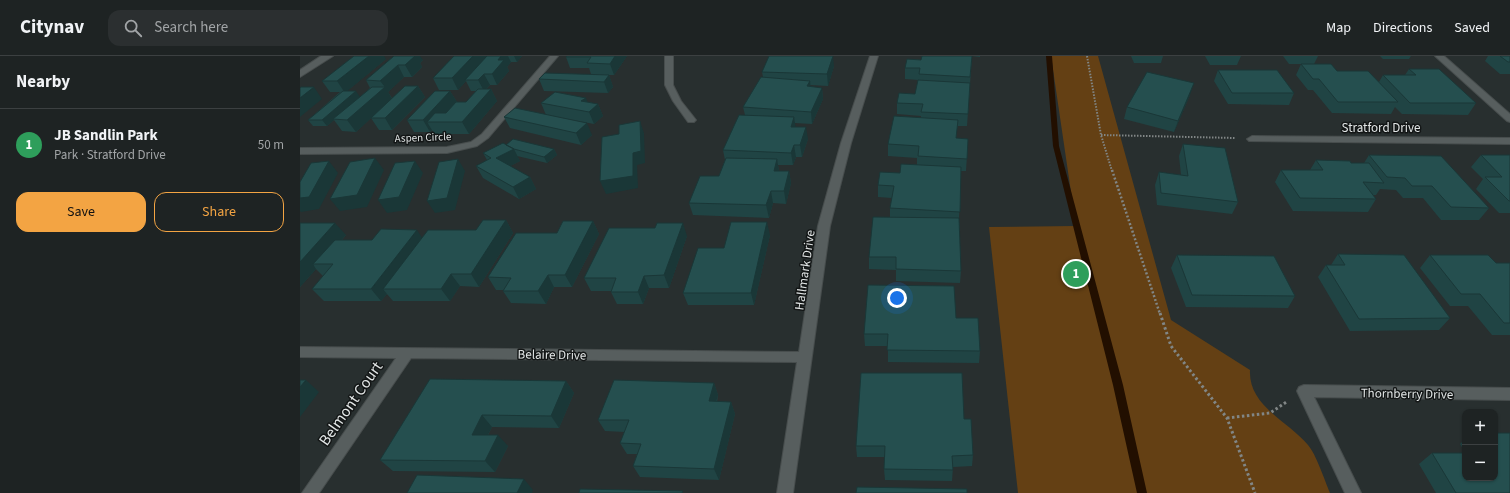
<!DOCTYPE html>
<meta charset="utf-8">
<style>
body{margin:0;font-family:"Source Sans 3",sans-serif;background:#2b2f30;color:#f1f3f6}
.controls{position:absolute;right:12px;bottom:12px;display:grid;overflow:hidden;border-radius:8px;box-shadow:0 1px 3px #0004}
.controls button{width:36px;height:36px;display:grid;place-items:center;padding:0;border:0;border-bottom:1px solid #3c4041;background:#1e2323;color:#f1f3f6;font:20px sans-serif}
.you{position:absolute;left:597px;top:242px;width:14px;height:14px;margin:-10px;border:3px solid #fff;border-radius:50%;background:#1a73e8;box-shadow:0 0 0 6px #1a73e833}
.badge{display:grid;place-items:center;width:26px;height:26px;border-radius:50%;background:#f3a443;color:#fff;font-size:13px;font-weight:700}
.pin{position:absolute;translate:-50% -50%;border:2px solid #fff;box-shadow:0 1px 4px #0006}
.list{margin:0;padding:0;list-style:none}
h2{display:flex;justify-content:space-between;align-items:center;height:52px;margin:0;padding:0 16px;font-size:17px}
h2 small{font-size:13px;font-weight:400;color:#a1a4a6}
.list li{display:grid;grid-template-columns:26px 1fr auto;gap:12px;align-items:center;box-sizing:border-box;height:72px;padding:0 16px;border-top:1px solid #3c4041}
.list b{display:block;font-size:15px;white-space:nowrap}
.list p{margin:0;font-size:13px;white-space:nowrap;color:#a1a4a6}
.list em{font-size:13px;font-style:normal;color:#a1a4a6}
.actions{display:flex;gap:8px;padding:12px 16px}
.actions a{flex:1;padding:9px 0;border:1px solid #f3a443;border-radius:12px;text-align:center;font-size:14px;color:#f3a443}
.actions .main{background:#f3a443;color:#111}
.icon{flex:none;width:22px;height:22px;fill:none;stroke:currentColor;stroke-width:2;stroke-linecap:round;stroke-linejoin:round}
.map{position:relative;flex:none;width:1210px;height:437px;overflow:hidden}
header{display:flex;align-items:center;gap:24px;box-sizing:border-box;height:56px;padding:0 20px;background:#1e2323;border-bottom:1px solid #3c4041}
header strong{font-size:19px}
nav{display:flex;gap:22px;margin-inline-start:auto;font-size:14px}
.search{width:280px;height:36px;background:#2b2f30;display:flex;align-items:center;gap:10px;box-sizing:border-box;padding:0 14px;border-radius:12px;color:#a1a4a6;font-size:15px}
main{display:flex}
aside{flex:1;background:#1e2323}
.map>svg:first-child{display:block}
.green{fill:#644014}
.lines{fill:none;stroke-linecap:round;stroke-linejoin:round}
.stream{fill:#220f00;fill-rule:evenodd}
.street-casing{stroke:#474d4d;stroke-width:2}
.path-far2{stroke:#818686;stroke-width:2;stroke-dasharray:1.5 1.5;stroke-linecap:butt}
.path-far1{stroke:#818686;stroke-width:2.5;stroke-dasharray:2 2;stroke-linecap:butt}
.path{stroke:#818686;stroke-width:3;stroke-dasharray:2.5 2.5;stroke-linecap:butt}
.street{fill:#575e5e;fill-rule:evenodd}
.wall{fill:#204444}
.shaded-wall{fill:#1a3737}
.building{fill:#254f4f;stroke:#1a3737}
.labels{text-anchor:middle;stroke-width:3;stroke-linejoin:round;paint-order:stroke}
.far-street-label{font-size:11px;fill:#e2e6e6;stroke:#131616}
.street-label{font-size:13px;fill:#e2e6e6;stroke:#131616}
.near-street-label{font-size:16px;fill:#e2e6e6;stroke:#131616}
</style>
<header>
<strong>Citynav</strong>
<div class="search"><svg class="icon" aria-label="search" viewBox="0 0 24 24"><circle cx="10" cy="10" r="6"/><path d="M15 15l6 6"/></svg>Search here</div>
<nav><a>Map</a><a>Directions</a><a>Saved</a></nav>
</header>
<main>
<aside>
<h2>Nearby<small></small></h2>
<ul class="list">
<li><span class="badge" style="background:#2e9e5b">1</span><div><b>JB Sandlin Park</b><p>Park · Stratford Drive</p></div><em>50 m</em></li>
</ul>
<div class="actions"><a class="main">Save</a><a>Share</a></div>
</aside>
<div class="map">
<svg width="1210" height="437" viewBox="0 0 1210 437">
<rect width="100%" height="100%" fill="#282f2f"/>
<path class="green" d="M751,0H798L871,264L950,314C948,350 988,365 1008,389C1016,398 1025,425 1030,437H718L689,171L776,170Z"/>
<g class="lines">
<path class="stream" d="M746,0H752L759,90L823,329L847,437H837L813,329L753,90Z"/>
<g class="street-casing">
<path id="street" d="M21,0H33L0,21V14Z
M250,0H258L188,82L177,90L147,97L0,98V92L147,91L171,86L182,78Z
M365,0H373V29L381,45L396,64L394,66H388L373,45L365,29Z
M570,0H578L551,87L530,170L493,437H477L497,306L111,302L19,437H2L96,302L0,301V291L499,296L518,170L541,87Z
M1135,0H1144L1210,58V66L1207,65Z
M952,80L1210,82V88L949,85L947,83Z
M1004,329L1210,332V344L1014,341L1061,437H1045L997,335L999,331Z"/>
</g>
<path class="path-far2" d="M787,0L801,79L812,115
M801,79L935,82"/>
<path class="path-far1" d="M812,114L860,258"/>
<path class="path" d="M860,257L871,290L927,362L955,437
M927,362L970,357L988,345"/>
<use href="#street" class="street"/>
</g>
<path class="wall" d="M94,0L123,4L120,7L122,11L112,21H104L88,36L92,42L118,30L125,41L92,74H79L71,62L84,50L56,76L42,75L34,64L27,70H13L8,64L40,36H30L22,25L86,3L47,35L60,41L70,32L66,24Z
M154,0H222L217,6H211L207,11L209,15L197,29H190L186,33H191L197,45L169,78H134L132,74L130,76H114L107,64L150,35L157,46H166L176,35H171L166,25L158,34H139L133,22Z
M327,0L314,19H299H309L313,31L308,37L244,35L239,23L291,18L289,12H270L266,1Z
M622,0H680V1L672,0L667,70H657L656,82L668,83L666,115H661L659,162L661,215L660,227L596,225V214L569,213V201L590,161V152L592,142L578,141V129L600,117L617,109V102L588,100V88L621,62V60L597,58V47L615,38L619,24L605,23V12L621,4Z
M831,0H863L861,7H834Z
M905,0H941L937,9H910Z
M983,0H1018L1014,8L1037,15L1079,26L1083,19H1105L1109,13L1176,47L1168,59L1102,58L1095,51L1091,58L1032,57L1013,34H1008L996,19L1001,8H989Z
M1080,0H1111L1109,3H1083Z
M1188,0H1210V18H1200L1185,5Z
M534,10L528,30L510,29L511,31L522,32L523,43L512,68L495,67V71L508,83L502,101H496L493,109H478L479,115H489L491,127L486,148L473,147L469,162L393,159L389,147L419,120L425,104L423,94L445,59L443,51L463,21L462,16Z
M918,14L994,37L989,49L928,48L914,25Z
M890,39L874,76L824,63L827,51Z
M288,46L298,48L303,60L294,68L262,62L292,79L281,89L210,72L204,61L246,59L241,47Z
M883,88L938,146L932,158L857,149L855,129L859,116L881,119L879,100Z
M206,89L254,93L257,99L247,107L217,100L220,105L210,110L230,121L236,133L219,143L183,122L176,110L187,104L183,97Z
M1069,99L1189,152L1179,164H1141L1123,142H1103L1096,134L1080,133L1076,139H1072L1076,143L1068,156L993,155L975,126L981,114H1010L1016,104L1051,107H1064Z
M1181,99H1210V157H1199L1176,133L1183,123L1171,111Z
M206,164L213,177L179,231L160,230L150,245H93L87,238L81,245H24L12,233L23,220L16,213L0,231V167L46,179L42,184H72L122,181L176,174Z
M293,165L299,178L272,231H254L246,248L211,247L203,235L204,234H196L188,221L257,177Z
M470,179L454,249H388L383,237L424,192Z
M387,180L369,232H349L343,248H317L311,236V235H291L284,222Z
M1038,198L1150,262L1139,274L1050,275L1018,221L1026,209H1031Z
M877,199L995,240L988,252L886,251L871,212Z
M1130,199L1196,207H1210V279H1192L1168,250H1150L1120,212Z
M656,262L680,295L679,307L588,306V290H565L564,278Z
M130,323L266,325L274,337L259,372L192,371L188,379L208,390L195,416L93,415L80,404Z
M414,327L418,339L417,346H431L435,358L419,424L340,421L333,410L337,398H327L320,387L325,376L305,375L298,364Z
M664,363L673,399L672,410L653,411L652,425L585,424L584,413L585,401H557L556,390Z
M1165,383V396L1160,388Z
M1132,397L1165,422L1210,437H1136L1119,408Z"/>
<path class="shaded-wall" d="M69,0H84L86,3L45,37L37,25Z
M109,0H120L123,4L120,7L122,11L112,21L105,9Z
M173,0H189L165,24L166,25L158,34L152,22Z
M201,0H208L211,6L207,11L209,15L197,29L192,18L198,4Z
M214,0H222L217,6Z
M315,0H327L314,19L310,8Z
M533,0L534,10L528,30L527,18Z
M98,9L104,21L88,36L92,43L56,76L47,64L85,31L80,25Z
M184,18L190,29L184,35L178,24Z
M309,19L313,31L308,37L304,26Z
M510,25L511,36L507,30Z
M894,27L890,39L874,76L878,65Z
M118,30L125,41L92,74L85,62Z
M14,31L22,43L0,61V42Z
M522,32L523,43L512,68L511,56Z
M191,33L197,45L169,78L162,66Z
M56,35L60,41L33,63L34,64L27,70L22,64Z
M150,35L157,46L139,66H127L132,74L130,76L123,64Z
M286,42L290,53L281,45Z
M298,48L303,60L294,68L289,56Z
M494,61L496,73L491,71Z
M340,65L344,77L345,107L337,109L338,132L306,138L300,125L333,97Z
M287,67L292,79L281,89L276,77Z
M506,71L508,83L502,101L500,89Z
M494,89L496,101L493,109L491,97Z
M214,93L220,105L203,114L196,102Z
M254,93L257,99L247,107L244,101Z
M75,102L84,114L67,151L40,155L30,143Z
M158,103L165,115L155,154L135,157L127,145Z
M477,103L479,115H474Z
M29,105L38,117L19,153L1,156L0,155V142Z
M115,105L123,117L107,154L87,157L78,144Z
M489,115L491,127L486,148L484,135Z
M230,121L236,133L219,143L213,131Z
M471,135L473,147L469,162L466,149Z
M206,164L213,177L179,231L171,218Z
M293,165L299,178L272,231L265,219Z
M467,166L470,179L454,249L451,237Z
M35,167L46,179L20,208H13L16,213L0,231V206Z
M383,167L387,180L369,232L364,219Z
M117,174L125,186L83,233L87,238L81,245L71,233Z
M151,218L160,230L150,245L141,233Z
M248,219L254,231L246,248L238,235Z
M344,220L349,232L343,248L338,236Z
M6,324L19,336L0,361V331Z
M266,325L274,337L259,372L251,360Z
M414,327L418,339L413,357L409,345Z
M431,346L435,358L419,424L414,413Z
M182,359L192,371L182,390L172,379Z
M198,379L208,390L195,416L185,405Z
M224,423L233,434L232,437H217Z"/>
<path class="building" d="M54,0H69L37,25H22Z
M94,0H115L105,9H98L80,25L66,24Z
M154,0H173L152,22H133Z
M187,0H201L198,4H204L192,18H184L178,24H165Z
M267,0H315L310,8L287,7L291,1H266Z
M469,0H533L527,18L462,16Z
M622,0H672L670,21L619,18L620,12H605L607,3L621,4Z
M1200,0H1210V6H1208Z
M1001,8H1031L1037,15H1068L1098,46H1038L1019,23H1013Z
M1109,13H1139L1176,47H1110L1083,19H1116Z
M918,14H977L994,37H932Z
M847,16L894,27L878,65L827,51Z
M245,17L309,19L304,26L239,23Z
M461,21L510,25L507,30L522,32L511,56L443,51Z
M618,24L670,27L668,58L621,56L623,48L597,47L599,37L615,38Z
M105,30H118L85,62H71Z
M1,31H14L0,42V32Z
M72,31H85L47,64L33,63Z
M178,33H191L162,66H127L135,57H146L156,46H166Z
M43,35H56L22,64H8Z
M135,35H150L123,64H107Z
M255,36L286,42L281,45L298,48L289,56L241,47Z
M215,52L287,67L276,77L204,61Z
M439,59L494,61L491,71H506L500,89H494L491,97L423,94Z
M594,60L658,64L656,82L668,83L667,103L618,100L619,90L588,88Z
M340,65L341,95L333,97V120L300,125L302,81L319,78V69Z
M213,83L254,93L244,101L214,93L206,89Z
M203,87L214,93L196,102L230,121L213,131L176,110L191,102L183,97Z
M883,88L925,92L938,146L861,137L859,116L888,120Z
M1069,99L1141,100L1189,152L1151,151L1132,130H1112L1105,122L1087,121Z
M1181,99H1210V145H1209L1185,121H1202Z
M75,102L57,139L30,143L50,106Z
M426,102L477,103L474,115H489L484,135H471L466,149L389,147L400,120H419Z
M158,103L147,142L127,145L139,106Z
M1016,104L1050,105L1051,107H1069L1084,127L1063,126L1076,143L1000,142L981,114H1023Z
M29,105L9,141L0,142V126L11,107Z
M115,105L99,141L78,144L95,107Z
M601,108L661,111L660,156L590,152L594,130L578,129L580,116L600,117Z
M573,161L659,162L661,215L596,213V201H569Z
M183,164H206L171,218H151L141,233H83L128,174H176Z
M263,165H293L265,219H248L238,235H203L211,222L188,221L216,177H257Z
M431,166H467L451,237H383L398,192H424Z
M0,167H35L0,206Z
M357,167H383L364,219L344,220L338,236H311L316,222H284L309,172H355Z
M81,173L117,174L71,233H12L33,208H13L35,184H72Z
M1038,198L1104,199L1150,262L1059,263L1026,209H1045Z
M877,199L974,200L995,240L892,239Z
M1130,199H1188L1196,207H1210V267H1204L1180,238H1161Z
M568,229L654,230L656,262H678L680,295L587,294L588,278H564Z
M561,317H662L664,363H671L673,399L652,400L653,414L584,413L585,390H556Z
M130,323L266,325L251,360L182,359L172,379H198L185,405L80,404Z
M0,324H6L0,331Z
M314,324L414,327L409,345L431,346L414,413L333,410L341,388L320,387L329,364H298Z
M1195,377H1210V437H1156L1132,397H1165V422H1195Z
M117,419L224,423L217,437H107Z
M557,431L667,433V437H556Z
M280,433L383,435L382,437H279Z"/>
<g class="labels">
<g class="far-street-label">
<text transform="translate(123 81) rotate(-2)" y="4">Aspen Circle</text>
</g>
<g class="street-label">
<text x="1081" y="76">Stratford Drive</text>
<text transform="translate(504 214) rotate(-82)" y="5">Hallmark Drive</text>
<text transform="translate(252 298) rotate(1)" y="5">Belaire Drive</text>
<text transform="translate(1107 337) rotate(1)" y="5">Thornberry Drive</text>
</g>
<g class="near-street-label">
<text transform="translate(50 347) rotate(-55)" y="6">Belmont Court</text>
</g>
</g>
</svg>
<div class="controls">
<button>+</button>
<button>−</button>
</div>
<div class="you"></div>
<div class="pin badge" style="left:776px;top:218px;background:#2e9e5b">1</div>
</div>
</main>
